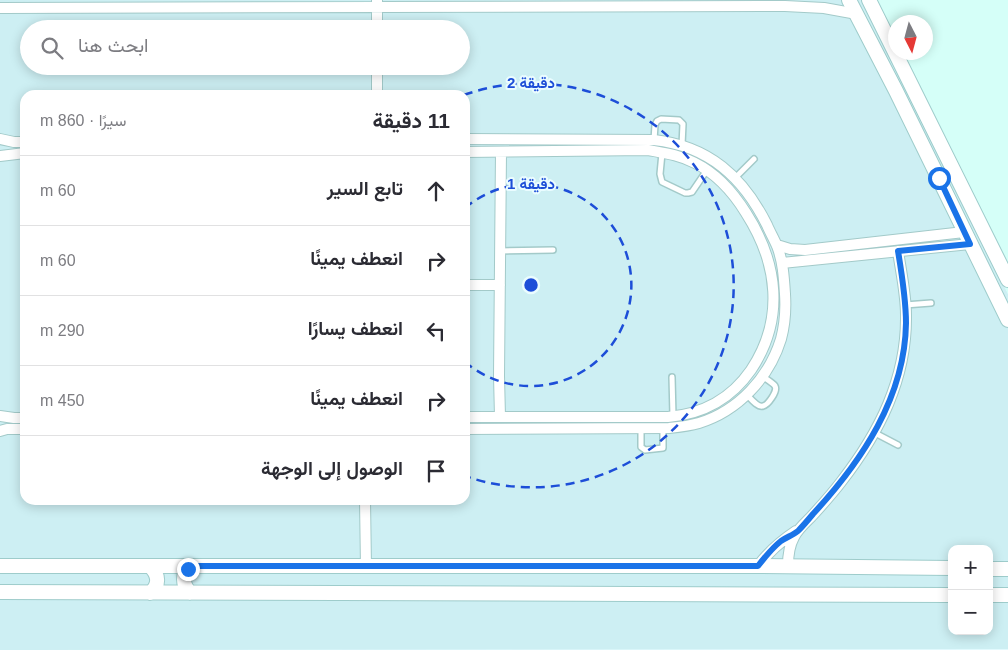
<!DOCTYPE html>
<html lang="ar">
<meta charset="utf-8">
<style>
body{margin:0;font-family:Helvetica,Vazirmatn,sans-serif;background:#f2f2f3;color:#2b2b33;direction:rtl}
.controls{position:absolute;right:15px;bottom:15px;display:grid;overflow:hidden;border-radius:10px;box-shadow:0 2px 12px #0003}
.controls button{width:45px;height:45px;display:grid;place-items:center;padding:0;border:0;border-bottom:1px solid #e1e1e2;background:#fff;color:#2b2b33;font:25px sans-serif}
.compass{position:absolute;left:888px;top:15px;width:45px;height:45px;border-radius:50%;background:#fff;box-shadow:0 2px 12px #0003;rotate:174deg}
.stop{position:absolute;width:15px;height:15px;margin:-11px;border:4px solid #1a73e8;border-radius:50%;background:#fff}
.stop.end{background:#1a73e8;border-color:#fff;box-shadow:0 1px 5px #0008}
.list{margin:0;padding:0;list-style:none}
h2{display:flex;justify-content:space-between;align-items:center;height:65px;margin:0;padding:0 20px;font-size:21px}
h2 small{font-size:16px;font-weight:400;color:#7c7c81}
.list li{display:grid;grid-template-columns:32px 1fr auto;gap:15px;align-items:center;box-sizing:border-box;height:70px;padding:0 20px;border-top:1px solid #e1e1e2}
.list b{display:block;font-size:19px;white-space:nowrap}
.list em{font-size:16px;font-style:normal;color:#7c7c81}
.icon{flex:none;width:28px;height:28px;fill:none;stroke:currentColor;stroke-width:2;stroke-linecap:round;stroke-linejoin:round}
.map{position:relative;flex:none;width:1008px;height:650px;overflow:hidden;direction:ltr}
.search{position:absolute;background:#fff;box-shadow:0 2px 12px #0003;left:20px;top:20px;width:450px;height:55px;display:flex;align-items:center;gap:12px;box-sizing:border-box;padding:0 18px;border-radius:28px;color:#7c7c81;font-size:19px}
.panel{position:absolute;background:#fff;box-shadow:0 2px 12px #0003;left:20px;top:90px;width:450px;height:415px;border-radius:15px;direction:rtl}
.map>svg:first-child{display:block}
.residential{fill:#cdeff3;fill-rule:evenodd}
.commercial{fill:#d5fff8;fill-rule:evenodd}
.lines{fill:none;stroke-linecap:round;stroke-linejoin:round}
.lane-casing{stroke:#a3cac9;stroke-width:8}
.street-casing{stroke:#a3cac9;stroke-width:12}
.secondary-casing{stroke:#9ecccb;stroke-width:16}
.lane{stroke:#fff;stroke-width:5}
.street{stroke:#fff;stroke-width:10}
.secondary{stroke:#fff;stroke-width:14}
.route{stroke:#1a73e8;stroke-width:6}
.ring{fill:none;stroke:#1d4ed8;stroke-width:2.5;stroke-dasharray:9 6}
.centre{fill:#1d4ed8;stroke:#eafcff;stroke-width:2.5}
.ring-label{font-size:15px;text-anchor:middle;font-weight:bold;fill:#1d4ed8;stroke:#eafcff;stroke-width:4;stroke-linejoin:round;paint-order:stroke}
</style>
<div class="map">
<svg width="1008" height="650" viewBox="0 0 1008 650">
<rect width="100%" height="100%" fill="#e2fafe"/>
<path class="residential" d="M0,0H863L1008,294V649L0,650ZM29,29H461V66H29ZM25,95H465V500H25ZM952,549H989V631H952Z"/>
<path class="commercial" d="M863,0H1008V294L896,66ZM896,22H926V52H896Z"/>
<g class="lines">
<g class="lane-casing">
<path id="lane" d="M654,140L655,125L657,121L661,119L679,120L683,124L682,145
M662,153L660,174L662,182L685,193H688L692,192L707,170
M735,178L754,159
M500,251L553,250
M905,305L931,303
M672,377L673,416
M747,395C750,398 758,408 763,406C768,405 778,391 775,386C773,383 766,379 762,376
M641,428V447L645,450L663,448V428
M875,433L898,445"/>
</g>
<g class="street-casing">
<path id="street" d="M0,8L785,6L824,8L857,14
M377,29V0
M377,95V66
M0,139L14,142H25
M465,139L654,140C709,146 743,177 767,225C770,232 774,239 777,246C783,261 784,278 785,294C786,309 785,324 781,339C769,378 738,411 699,423C689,426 679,427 669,428L465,429
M465,152L648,150C664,153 680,155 695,163C717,174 733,192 746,213C778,263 785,319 751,370C731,399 703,414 668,417H465
M0,156L25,153
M777,245L790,249L805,250L964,232
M782,263L970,244
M465,285H500
M0,416L14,418H25
M500,417L499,376L501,152
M0,431L7,429H25
M365,500L366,567
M758,566C769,551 781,541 796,531
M788,566C788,556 789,546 794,537C798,529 805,523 811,517C821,506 832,494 841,482C879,433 907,379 906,315C906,294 901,272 898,251"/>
</g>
<g class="secondary-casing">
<path id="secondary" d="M849,0L896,91L1008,320
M869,0L1008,280
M0,566H758L952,568
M150,566C159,575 160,585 150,593
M989,569H1008
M0,592L952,595
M190,593C182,584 182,575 190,566
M989,595H1008"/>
</g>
<use href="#lane" class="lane"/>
<use href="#street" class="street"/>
<use href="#secondary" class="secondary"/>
</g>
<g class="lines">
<path class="route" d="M188,569L190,566H758C765,557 772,548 781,541C787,537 793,535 798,531C803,526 808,520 813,514C862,461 905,397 906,323C906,299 902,275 898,251L970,244L939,178"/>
</g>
<g class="ring">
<path d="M465 208A101 101 0 1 1 465 362"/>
<path d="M464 95A202 202 0 1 1 465 476"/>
</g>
<circle cx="531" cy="285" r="8" class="centre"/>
<g class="ring-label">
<text x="531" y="88">2 دقيقة</text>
<text x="531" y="189">1 دقيقة</text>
</g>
</svg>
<div class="controls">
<button>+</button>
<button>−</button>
</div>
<svg class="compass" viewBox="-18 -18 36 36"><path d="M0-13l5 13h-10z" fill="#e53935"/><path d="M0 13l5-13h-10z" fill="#7c7c81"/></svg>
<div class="stop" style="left:939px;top:178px"></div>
<div class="stop end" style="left:188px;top:569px"></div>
<div class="search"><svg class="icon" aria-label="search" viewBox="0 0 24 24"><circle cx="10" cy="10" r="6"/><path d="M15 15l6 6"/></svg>ابحث هنا</div>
<section class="panel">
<h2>11 دقيقة<small>سيرًا · 860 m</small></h2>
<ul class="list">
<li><svg class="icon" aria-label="ahead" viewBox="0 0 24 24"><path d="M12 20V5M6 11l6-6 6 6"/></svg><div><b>تابع السير</b></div><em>60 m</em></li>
<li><svg class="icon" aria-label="right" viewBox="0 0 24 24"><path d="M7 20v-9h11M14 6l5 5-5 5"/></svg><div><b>انعطف يمينًا</b></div><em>60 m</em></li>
<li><svg class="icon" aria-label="left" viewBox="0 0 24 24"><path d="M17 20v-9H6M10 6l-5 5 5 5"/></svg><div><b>انعطف يسارًا</b></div><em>290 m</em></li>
<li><svg class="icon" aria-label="right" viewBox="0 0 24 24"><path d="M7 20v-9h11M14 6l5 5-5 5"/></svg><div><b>انعطف يمينًا</b></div><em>450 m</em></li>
<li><svg class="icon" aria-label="arrive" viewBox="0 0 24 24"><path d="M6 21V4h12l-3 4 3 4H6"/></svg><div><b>الوصول إلى الوجهة</b></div></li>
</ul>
</section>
</div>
